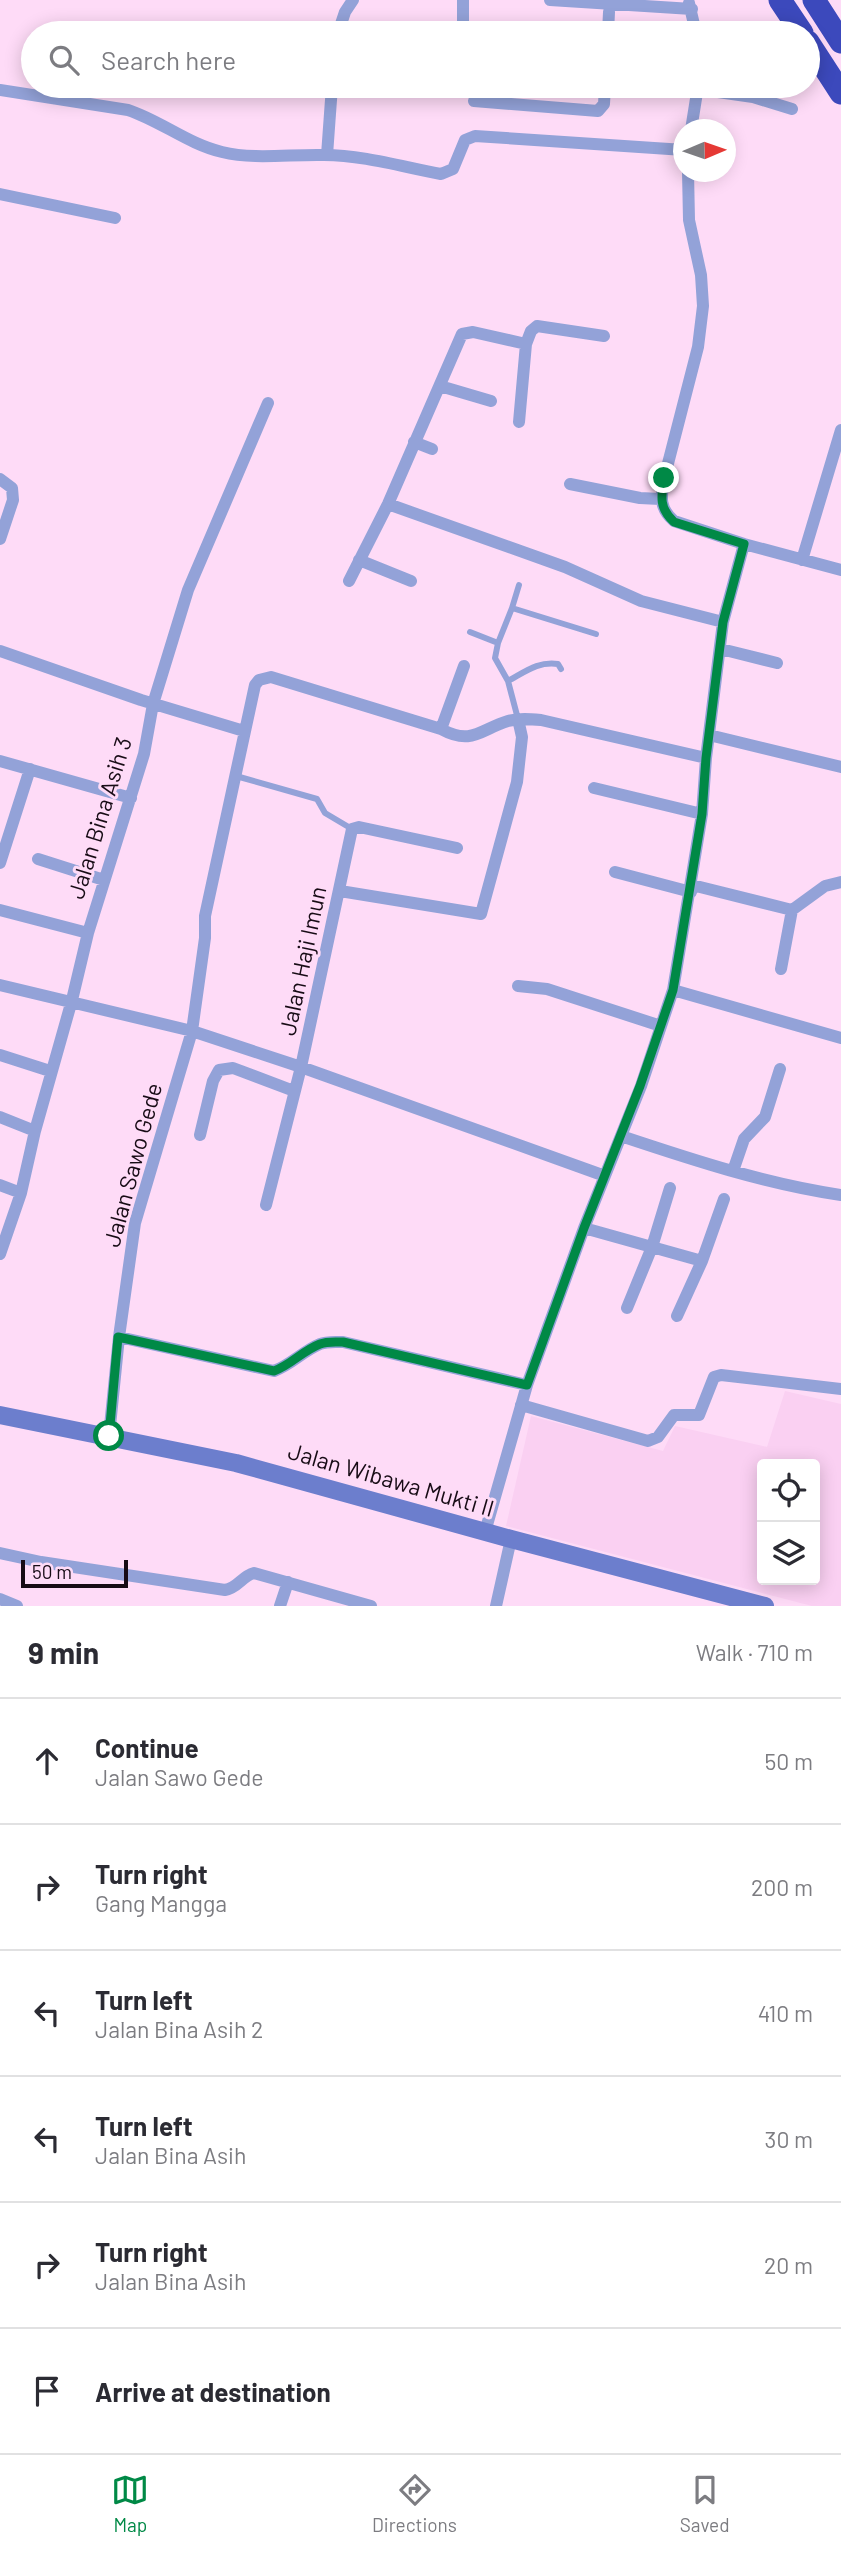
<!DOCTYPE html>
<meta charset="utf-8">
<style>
body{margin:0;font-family:Barlow,sans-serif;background:#f2f2f3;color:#2b2b33}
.controls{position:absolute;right:21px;bottom:21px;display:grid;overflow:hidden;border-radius:7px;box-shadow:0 4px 18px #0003}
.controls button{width:63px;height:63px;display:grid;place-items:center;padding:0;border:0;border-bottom:2px solid #e1e1e2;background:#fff;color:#2b2b33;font:35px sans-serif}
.compass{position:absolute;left:673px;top:119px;width:63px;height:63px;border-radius:50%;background:#fff;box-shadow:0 4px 18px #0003;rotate:88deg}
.scale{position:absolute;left:21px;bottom:18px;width:107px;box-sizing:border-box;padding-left:7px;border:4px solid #170b15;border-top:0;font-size:19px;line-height:24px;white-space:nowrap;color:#170b15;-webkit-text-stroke:5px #fedbf7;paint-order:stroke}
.stop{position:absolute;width:21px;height:21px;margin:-16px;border:5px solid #008946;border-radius:50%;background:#fff}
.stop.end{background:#008946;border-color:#fff;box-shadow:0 2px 7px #0008}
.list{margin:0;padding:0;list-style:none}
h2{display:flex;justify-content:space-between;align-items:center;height:91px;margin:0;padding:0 28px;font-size:30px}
h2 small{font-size:23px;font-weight:400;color:#7c7c81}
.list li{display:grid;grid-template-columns:46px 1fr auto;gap:21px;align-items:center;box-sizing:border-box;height:126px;padding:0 28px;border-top:2px solid #e1e1e2}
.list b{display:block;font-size:26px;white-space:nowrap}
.list p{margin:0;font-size:23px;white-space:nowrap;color:#7c7c81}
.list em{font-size:23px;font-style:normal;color:#7c7c81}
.icon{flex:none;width:38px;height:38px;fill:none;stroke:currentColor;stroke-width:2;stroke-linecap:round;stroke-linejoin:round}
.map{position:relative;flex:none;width:841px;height:1606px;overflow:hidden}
.search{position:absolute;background:#fff;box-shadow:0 4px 18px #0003;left:21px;right:21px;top:21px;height:77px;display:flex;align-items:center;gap:18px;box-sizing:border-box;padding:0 24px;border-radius:38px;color:#7c7c81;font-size:26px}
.sheet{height:847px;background:#fff}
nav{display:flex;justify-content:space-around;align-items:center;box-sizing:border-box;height:98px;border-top:2px solid #e1e1e2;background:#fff;font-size:19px;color:#7c7c81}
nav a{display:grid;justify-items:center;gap:4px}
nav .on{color:#008946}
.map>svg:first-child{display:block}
.built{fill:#fad0f2;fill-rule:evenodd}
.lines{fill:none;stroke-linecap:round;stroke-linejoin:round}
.lane{stroke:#93a2d8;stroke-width:6}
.street{stroke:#93a2d8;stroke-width:12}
.secondary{stroke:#6c7ecd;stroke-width:18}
.highway{stroke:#3c49bc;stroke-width:23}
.route{stroke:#008946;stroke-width:9}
.labels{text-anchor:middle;stroke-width:6;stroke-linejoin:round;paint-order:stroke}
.street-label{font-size:23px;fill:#170b15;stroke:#fedbf7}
</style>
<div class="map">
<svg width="841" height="1606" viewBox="0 0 841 1606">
<rect width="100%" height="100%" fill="#fedbf7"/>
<path class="built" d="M785,1391L841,1404V1606H812L506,1526L531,1416L663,1451L675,1426L767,1447ZM762,1464H815V1580H762Z"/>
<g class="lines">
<path class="lane" d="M512,608L519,585
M470,632L498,643
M508,681C525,672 538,661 558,664L561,669
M518,719L508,681L495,658L498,643L512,608L596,634
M236,776L317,799L325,813L352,829"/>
<path class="street" d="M550,0L692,9
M689,3L696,33
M338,33L345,12L353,0
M463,33V0
M608,33L609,12
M676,86L753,97L792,109
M0,90L128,110C161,121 188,144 222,152C255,160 290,154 324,155C363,155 403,167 441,174L453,169L465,140L475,136L684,150
M474,101L598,111L604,104L605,86
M691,130L698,86
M327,155L332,86
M688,172L689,220L701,275L703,306L698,347L664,479C661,497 659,508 674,521L744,544L841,570
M0,194L115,218
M440,386L491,401
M519,422L526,344
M414,442L432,449
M0,479L12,488L13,500L0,539
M570,484L640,498L660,499
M388,504L565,567L641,601L723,622
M359,560L411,581
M802,560L841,430
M349,581L388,504L462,334L473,332L526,344L531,331L537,326L604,336
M721,649L777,663
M0,651L141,700L244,731
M441,729L464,666
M709,735L841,767
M0,761L131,798
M594,788L702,814
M38,859L104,880
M0,863L30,769
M615,872L691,892
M692,885L792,910L825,886L841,882
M340,891L481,914L517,782L522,737L518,719
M0,910L88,933
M781,969L792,910
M0,985L192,1031L301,1067L605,1176
M518,986L547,989L661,1026
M673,990L841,1038
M0,1055L50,1071
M0,1117L35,1131
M200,1135L213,1081L219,1070L233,1068L294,1091
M621,1136C693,1160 766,1184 841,1195
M733,1171L744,1139L765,1117L780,1069
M0,1185L21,1193
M266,1205L301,1067L352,829L359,827L457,848
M584,1228L702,1261
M0,1254L21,1193L35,1131L72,1000L88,933L144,754L153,704L188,590L268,403
M627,1308L652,1247L670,1188
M677,1316L702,1261L724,1199
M119,1337L274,1371C291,1365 303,1351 320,1344C327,1341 336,1342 343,1342L527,1385
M521,1405L648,1441L658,1437L674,1415H699L714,1377L721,1375L841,1389
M109,1436L119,1337L135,1223L192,1031L205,938V916L255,685L259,680L271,677L441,729C472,746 481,729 508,721C519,718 530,719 541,720L706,758
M485,1532L527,1385L584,1228L641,1086L673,990L702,814L706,758L723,622L744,544
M0,1553L41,1562L225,1590C238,1588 242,1576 254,1573L371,1606
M0,1599L17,1606
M280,1606L288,1582
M496,1606L511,1539"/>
<path class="secondary" d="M0,1415L236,1463L511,1539L765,1606"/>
<path class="highway" d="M780,0L802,33
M814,0L841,42
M808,42L841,93"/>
</g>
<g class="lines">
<path class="route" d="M109,1436L118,1337L274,1371C291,1365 302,1351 320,1344C327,1341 336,1342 343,1342L527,1385L584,1228L640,1086L673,990L702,814L706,758L723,622L744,544L674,522C659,508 661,497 664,478"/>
</g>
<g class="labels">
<g class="street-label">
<text transform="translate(100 818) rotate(-73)" y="8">Jalan Bina Asih 3</text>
<text transform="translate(303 961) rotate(-78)" y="8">Jalan Haji Imun</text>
<text transform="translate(133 1165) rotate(-75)" y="8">Jalan Sawo Gede</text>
<text transform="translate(391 1480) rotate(16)" y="8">Jalan Wibawa Mukti II</text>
</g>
</g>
</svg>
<div class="controls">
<button><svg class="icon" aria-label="locate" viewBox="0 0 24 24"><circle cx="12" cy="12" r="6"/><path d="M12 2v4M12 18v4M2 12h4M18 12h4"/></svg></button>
<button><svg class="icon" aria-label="layers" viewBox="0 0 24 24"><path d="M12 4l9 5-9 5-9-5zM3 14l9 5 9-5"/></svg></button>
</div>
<svg class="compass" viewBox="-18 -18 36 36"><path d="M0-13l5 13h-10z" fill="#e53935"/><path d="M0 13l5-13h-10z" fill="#7c7c81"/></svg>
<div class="scale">50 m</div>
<div class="stop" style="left:109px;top:1436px"></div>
<div class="stop end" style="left:664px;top:478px"></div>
<div class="search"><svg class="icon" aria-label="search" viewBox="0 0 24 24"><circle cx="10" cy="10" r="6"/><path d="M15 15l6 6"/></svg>Search here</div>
</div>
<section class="sheet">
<h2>9 min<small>Walk · 710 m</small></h2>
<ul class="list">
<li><svg class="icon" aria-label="ahead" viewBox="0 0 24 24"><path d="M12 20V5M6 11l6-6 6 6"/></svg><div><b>Continue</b><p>Jalan Sawo Gede</p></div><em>50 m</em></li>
<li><svg class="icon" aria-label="right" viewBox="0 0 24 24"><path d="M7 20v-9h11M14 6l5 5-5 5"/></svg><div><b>Turn right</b><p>Gang Mangga</p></div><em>200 m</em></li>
<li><svg class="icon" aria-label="left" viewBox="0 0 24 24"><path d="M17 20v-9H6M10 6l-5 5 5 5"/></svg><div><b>Turn left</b><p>Jalan Bina Asih 2</p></div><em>410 m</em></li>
<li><svg class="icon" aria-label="left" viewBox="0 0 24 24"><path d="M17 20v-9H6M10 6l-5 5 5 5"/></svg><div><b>Turn left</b><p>Jalan Bina Asih</p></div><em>30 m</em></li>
<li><svg class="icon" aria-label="right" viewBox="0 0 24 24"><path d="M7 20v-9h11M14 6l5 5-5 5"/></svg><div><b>Turn right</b><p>Jalan Bina Asih</p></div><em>20 m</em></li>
<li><svg class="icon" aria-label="arrive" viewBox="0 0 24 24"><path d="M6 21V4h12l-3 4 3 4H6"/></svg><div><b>Arrive at destination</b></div></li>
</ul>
</section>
<nav>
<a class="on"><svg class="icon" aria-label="map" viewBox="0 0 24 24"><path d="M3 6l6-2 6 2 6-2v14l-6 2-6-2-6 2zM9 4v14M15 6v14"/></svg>Map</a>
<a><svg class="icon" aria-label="directions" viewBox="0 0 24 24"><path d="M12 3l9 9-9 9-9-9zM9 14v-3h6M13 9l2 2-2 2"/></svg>Directions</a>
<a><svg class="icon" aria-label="saved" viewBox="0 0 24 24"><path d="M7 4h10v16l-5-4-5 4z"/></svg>Saved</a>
</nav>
